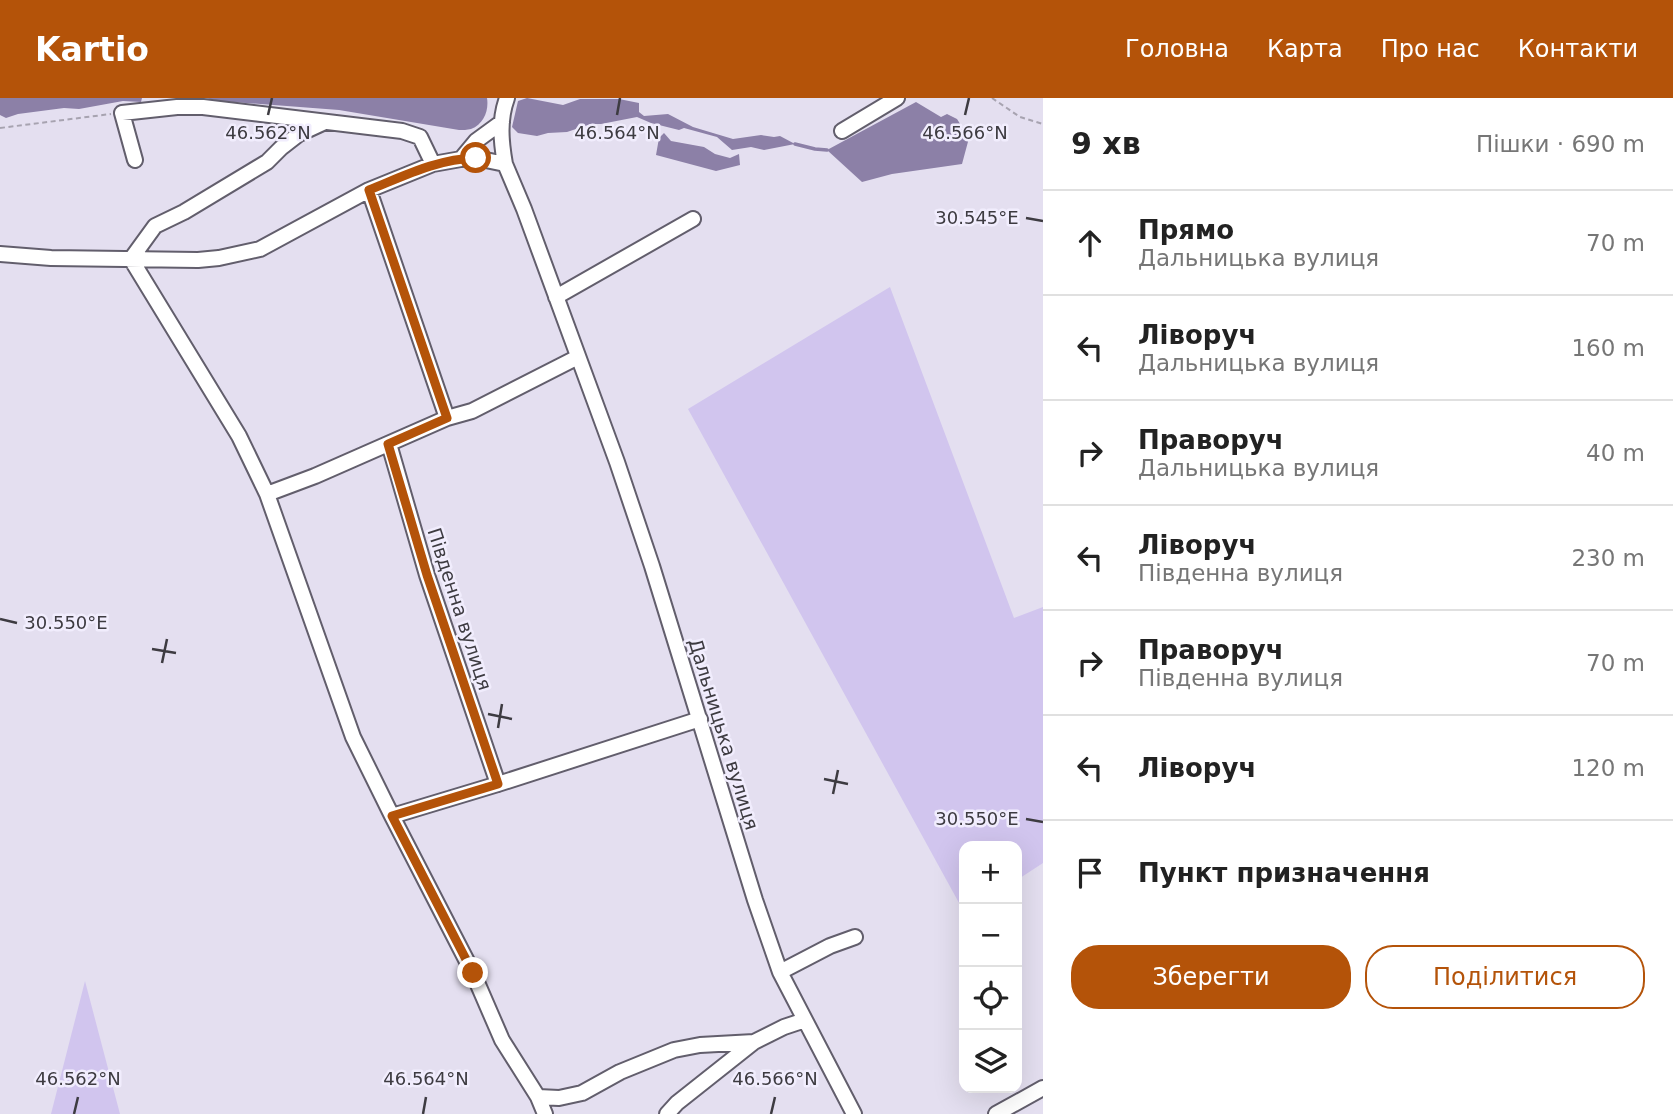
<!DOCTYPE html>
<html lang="uk">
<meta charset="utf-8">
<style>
body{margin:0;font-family:"DejaVu Sans",sans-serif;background:#f2f2f2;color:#222}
.controls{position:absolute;right:21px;bottom:21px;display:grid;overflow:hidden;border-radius:14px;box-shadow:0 7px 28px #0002}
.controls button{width:63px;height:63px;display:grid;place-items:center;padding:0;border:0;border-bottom:2px solid #e0e0e0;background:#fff;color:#222;font:35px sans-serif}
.stop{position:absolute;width:21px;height:21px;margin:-16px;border:5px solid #b45309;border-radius:50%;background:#fff}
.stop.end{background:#b45309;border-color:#fff;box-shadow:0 2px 7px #0008}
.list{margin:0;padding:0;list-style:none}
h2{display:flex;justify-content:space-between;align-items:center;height:91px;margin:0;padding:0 28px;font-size:30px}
h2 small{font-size:23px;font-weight:400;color:#767676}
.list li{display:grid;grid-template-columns:46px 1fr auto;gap:21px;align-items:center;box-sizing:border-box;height:105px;padding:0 28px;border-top:2px solid #e0e0e0}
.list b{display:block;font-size:26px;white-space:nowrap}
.list p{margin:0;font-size:23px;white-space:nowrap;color:#767676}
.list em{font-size:23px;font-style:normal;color:#767676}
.actions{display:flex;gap:14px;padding:21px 28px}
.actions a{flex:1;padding:16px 0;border:2px solid #b45309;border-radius:28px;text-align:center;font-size:24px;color:#b45309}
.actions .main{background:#b45309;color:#fff}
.icon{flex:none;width:38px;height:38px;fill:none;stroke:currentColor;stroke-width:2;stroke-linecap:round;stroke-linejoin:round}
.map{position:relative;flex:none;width:1043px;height:1016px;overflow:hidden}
header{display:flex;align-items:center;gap:42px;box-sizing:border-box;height:98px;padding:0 35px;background:#b45309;color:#fff}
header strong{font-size:33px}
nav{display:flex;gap:38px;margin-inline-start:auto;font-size:24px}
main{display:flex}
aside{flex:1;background:#fff}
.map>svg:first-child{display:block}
.green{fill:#d1c5ee}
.water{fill:#8c80a7}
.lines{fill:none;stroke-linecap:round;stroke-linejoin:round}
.stream{stroke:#8c80a7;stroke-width:3.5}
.minor-casing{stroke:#625e6c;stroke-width:18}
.path{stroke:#a7a3b0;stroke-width:2;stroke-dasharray:5 3.5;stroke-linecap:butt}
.minor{stroke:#fff;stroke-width:14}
.route{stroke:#b45309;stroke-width:9}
.ticks{fill:none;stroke:#3d3b41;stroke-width:2.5}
.labels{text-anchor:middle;stroke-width:5;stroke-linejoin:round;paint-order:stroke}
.street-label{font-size:19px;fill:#3d3b41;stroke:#f1edfd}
.ticks-label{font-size:18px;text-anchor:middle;fill:#3d3b41;stroke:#f1edfd;stroke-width:5;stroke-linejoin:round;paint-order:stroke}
</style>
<header>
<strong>Kartio</strong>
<nav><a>Головна</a><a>Карта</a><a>Про нас</a><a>Контакти</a></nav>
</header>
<main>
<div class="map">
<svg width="1043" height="1016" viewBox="0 0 1043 1016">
<rect width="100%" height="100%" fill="#e4dff0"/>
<path class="green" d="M890,189L1014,520L1043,509V765L1017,782V748H964V814L688,311Z
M85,883L120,1016H51Z"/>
<path class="water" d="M0,0H142L141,4L123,3L79,11L64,10L18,16L6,20L0,17Z
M205,0H487C489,12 484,26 471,31C467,32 463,32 459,32L339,12L220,3Z
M527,0L563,7L580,1H619L639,5V14L644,18L668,16L693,29L733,41L761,37L774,39L780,38L795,46L764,52L751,49L732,52L717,39L684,30L679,32L651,25L637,19L601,26H591L567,34L548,35L537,38L518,35L512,29L518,3Z
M916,4L941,19L947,16L957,21L969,40L962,66L892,76L862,84L827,52Z
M664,35L671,43L704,49L715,56L730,60L739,56L740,67L716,73L656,57L659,40Z"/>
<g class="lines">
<path class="stream" d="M795,46L815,51L827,52"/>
<g class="minor-casing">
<path id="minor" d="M325,24L299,36L281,50L267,64L184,114L155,128L131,161L239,338L267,396L353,639L392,718L473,875L502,942L538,999L545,1016
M842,33L897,0
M461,61L476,43L502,24
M135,62L122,15L177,9H203L402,33L420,39L433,66
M505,66C501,43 499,22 507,0
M369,92L447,320
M0,156L51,160L198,162L219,160L260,151L369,92L433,66L461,61L476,60L505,66L524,111L617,364L652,468L755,802L780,874L854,1016
M556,199L693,121
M389,346L427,477L498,686
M267,396L315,378L447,320L472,313L578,259
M392,718L498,686L700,621
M780,874L830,848L855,839
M538,999L559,1000L582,995L620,974L674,952L700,947L754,944L784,929L805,922
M667,1016L677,1005L754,944
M996,1016L1043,990"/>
</g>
<path class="path" d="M992,0L1020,19L1043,26
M0,30L111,16"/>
<use href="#minor" class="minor"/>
</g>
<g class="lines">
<path class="route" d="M473,875L392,718L498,686L427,477L388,346L447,320L369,92C404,78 437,61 476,60"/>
</g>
<path class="ticks" d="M268,17L272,0M617,17L620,0M965,17L969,0M1026,120L1043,123M0,521L17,525M152,551L176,555M162,565L167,541M488,616L512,621M498,630L502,606M824,681L848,686M833,696L838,672M1026,721L1043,724M74,1016L78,999M423,1016L426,999M771,1016L775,999"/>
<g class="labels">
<g class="street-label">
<text transform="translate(460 511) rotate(72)" y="7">Південна вулиця</text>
<text transform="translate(724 636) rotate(73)" y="7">Дальницька вулиця</text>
</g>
</g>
<g class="ticks-label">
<text x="268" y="41">46.562°N</text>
<text x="617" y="41">46.564°N</text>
<text x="965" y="41">46.566°N</text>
<text x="977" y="126">30.545°E</text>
<text x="66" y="531">30.550°E</text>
<text x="977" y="727">30.550°E</text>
<text x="78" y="987">46.562°N</text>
<text x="426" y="987">46.564°N</text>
<text x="775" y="987">46.566°N</text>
</g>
</svg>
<div class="controls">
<button>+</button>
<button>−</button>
<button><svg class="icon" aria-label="locate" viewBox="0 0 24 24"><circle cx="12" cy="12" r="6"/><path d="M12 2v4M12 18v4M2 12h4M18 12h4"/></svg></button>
<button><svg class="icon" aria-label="layers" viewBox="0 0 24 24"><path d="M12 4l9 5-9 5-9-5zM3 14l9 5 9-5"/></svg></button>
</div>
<div class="stop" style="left:476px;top:60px"></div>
<div class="stop end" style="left:473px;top:875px"></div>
</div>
<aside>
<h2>9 хв<small>Пішки · 690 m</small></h2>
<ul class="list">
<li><svg class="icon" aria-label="ahead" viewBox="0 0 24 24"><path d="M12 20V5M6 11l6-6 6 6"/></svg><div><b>Прямо</b><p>Дальницька вулиця</p></div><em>70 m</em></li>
<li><svg class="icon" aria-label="left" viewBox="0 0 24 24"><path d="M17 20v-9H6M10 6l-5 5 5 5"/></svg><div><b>Ліворуч</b><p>Дальницька вулиця</p></div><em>160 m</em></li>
<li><svg class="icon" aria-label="right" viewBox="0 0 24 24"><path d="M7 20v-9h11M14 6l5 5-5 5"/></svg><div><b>Праворуч</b><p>Дальницька вулиця</p></div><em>40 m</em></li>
<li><svg class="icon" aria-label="left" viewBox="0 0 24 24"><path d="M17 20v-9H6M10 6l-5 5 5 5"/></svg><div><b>Ліворуч</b><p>Південна вулиця</p></div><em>230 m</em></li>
<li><svg class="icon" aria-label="right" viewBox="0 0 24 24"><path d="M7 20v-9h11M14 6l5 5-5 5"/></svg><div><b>Праворуч</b><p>Південна вулиця</p></div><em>70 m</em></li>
<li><svg class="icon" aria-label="left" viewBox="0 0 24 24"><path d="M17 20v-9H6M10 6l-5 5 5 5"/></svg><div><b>Ліворуч</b></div><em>120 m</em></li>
<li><svg class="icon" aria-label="arrive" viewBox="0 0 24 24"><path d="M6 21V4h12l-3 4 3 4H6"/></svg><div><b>Пункт призначення</b></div></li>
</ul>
<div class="actions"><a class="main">Зберегти</a><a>Поділитися</a></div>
</aside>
</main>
